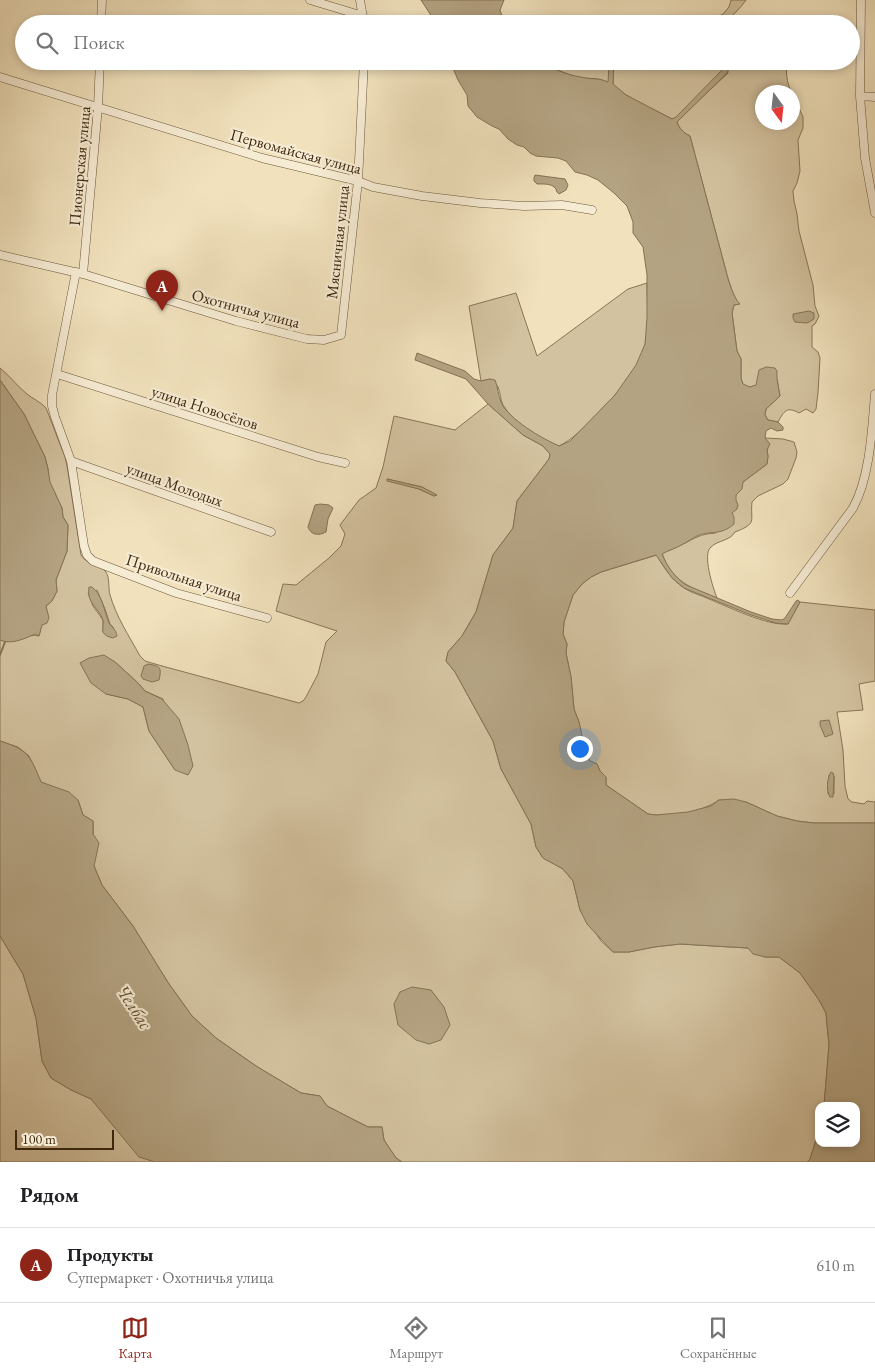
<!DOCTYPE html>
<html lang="ru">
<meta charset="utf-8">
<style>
body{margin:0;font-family:"EB Garamond",serif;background:#f2f2f2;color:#202124}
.controls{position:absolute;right:15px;bottom:15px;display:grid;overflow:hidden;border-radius:10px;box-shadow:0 2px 8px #0003}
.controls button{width:45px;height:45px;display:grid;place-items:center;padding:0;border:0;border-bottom:1px solid #e0e0e0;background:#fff;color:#202124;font:25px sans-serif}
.compass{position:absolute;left:755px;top:85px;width:45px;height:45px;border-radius:50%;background:#fff;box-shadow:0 2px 8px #0003;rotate:165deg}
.scale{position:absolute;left:15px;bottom:12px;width:99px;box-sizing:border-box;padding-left:5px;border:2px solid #3f280e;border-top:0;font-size:14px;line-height:18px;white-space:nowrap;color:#3f280e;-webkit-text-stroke:4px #f6ecd4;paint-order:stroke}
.you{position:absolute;left:579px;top:748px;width:18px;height:18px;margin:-12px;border:4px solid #fff;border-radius:50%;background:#1a73e8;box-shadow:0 0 0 8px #1a73e833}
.badge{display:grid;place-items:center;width:32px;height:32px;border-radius:50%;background:#8f2418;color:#fff;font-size:16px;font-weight:700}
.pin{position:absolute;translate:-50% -41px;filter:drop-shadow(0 1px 2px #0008)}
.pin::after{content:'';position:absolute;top:26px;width:18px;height:15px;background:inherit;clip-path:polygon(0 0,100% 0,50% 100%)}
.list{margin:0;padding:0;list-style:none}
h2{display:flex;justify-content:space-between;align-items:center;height:65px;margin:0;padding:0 20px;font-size:21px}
h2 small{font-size:16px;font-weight:400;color:#757577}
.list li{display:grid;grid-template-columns:32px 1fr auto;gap:15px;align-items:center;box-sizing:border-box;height:75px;padding:0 20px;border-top:1px solid #e0e0e0}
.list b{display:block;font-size:19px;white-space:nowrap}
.list p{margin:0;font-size:16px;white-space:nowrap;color:#757577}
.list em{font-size:16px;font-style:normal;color:#757577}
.icon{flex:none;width:28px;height:28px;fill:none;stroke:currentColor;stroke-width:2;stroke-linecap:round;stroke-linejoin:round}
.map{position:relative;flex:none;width:875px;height:1162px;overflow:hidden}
.search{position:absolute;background:#fff;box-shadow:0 2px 8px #0003;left:15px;right:15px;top:15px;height:55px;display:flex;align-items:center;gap:12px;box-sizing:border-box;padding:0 18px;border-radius:28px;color:#757577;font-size:19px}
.sheet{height:140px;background:#fff}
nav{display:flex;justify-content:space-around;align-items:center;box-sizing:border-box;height:70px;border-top:1px solid #e0e0e0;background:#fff;font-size:14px;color:#757577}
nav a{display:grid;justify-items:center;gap:2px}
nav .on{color:#8f2418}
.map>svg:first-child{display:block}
.green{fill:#d3c29f;stroke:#897556;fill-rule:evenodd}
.water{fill:#b4a382;stroke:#857254}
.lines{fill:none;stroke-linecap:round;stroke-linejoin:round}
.stream{stroke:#857254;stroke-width:2}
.minor-casing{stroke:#6c563a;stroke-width:9}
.minor{stroke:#f6ecd4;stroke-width:8}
.labels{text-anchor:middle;stroke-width:4.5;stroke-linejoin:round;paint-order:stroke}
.street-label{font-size:16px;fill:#3f280e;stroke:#f6ecd4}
.water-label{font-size:18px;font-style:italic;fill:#624d31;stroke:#f6ecd4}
</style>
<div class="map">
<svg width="875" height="1162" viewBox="0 0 875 1162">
<rect width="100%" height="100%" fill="#f1e2bd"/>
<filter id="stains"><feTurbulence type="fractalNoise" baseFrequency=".004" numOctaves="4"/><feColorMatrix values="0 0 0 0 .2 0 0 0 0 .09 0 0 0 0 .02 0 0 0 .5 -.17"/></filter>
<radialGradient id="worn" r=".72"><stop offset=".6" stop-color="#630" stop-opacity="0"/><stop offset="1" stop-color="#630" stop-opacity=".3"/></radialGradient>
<path class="green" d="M731,0H746C740,9 732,15 725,24H616L623,16H629L709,21L723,14L729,7Z
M516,16C525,16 529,16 534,24H505L504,22L507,18Z
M539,61H604V65L609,66V83C596,76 590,80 577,77C564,73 551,68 539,61Z
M614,61H746L749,62L788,61C785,72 787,82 791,92H762V122H792L793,95L803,117V128L798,140L800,171L797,183L793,191L794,201L797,214L799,231L813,285L815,306L819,316L815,324L812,326V347L818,352L820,358L818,393L816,409L813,413L806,409L799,413C787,406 784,411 778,422L768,420L765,415L766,409L780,396L777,379H758L757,385L750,387L743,385L741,378V359L737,351L732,313L734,305L739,304C734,299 728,279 726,271L690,136C684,133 679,129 677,121L728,73L727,70L676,118L672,119C656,110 625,97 613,85Z
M647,283C647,300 649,329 645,345C636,374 613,398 592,419C581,430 573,439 559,446C540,438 514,424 503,405C500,400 501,393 498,387C497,384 492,381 490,379L481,381L469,306L516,293L537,356L628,289Z
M0,368C10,376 17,386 27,394C33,399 41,402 46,408L65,457L67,466L81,555C88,566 101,565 106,572C110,578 108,588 110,595C116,616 129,636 140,656L145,661L162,666L299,703L303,701L306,697L318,674L326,642L337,631L276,611L283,584L296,585L329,558L341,546L345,534L340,525L359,500L376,488L383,467L394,416L455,430L488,404L523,435L543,446L550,454L549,459L517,501L513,528L493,555L476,612L462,636L448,652L446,661L455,672L493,741L501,769L531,824L536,847L543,858L563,869L573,881L580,910L601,941L613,952H629L654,947L680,944L748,948L765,957H779L800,973L819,1000L826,1013L829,1045L824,1106H819V1131L810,1159L807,1162H402L396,1158L384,1140L382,1127H368L327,1106L320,1096L301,1093L256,1066L216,1038L192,1016L169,984L133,926L102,885L94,866L93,821L83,815L78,800L41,782L29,756L18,747L0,741V640C16,646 28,632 39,636L46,606L52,601L57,591L56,580L67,551L68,525L63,517L62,508L49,482L48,469L45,457L24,414L0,380ZM387,479L422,487L436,495L434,496L419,489ZM97,590L105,609L110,624L114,628L103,632V620L93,606L88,593ZM104,656L115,662L137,682L145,691L163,699L175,770L149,731L143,707L128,699L106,694Z
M765,438L783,439L794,442L797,452L796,458L788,479L783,484L758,496L752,502C750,522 758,523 735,532C730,541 718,540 711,547C702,554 713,588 717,598C691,588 672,582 662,553C668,551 675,548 681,545C696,538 699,534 716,533L731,513L736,495L743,482L767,464L768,456Z
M657,555C663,567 672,580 684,588C691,593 701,595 709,599C729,607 767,626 788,624L800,602L875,610V681L859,684L863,710L837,712L843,750L845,786L848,799L852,802L864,804L867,801L875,802V823H814L797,821L777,816L746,802L719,800C702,812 669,818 648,814L606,785V777L600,771L597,764L590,761L585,750L579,722L574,709L571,677L566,653L567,644L563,634L564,622L573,595L582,584L591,577L601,572ZM829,775L834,776V794H828Z
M0,936L23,974L36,1018L42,1061L51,1078L71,1090L91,1099L155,1162H0Z"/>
<path class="water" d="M421,0H504L500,10L505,24H438L437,20H434Z
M765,16L769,18L770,21L769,23L746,24L754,19Z
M450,61H539C552,68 566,75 581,77C592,80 597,77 608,82L609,66L604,65V61H614L613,84L626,95L672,119L676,117L723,69H728V72L677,122C679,129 684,133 690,136L726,271C728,280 734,299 740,304L734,305L732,313L737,351L741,359V378L743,384L750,387L756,385L759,370L766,367L775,368L777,371V379L780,396L766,409L765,415L768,420L778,422L783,427V430L777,431L771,428L766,431L765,438L770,444L767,450L768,456L767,464L743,482L742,489L736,495V500L738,505L737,509L732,513L734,517V524C721,536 710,530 697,536C692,538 688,542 683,544C677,548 669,550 662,554C667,567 675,577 686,585L751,612L772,619L782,620L785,618L796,601L798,600L800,602L788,624L776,623L751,615L684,588L672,578L656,555L601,572L591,577L582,584L573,595L564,622L563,634L567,644L566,653L571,677L574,709L579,722L585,750L590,761L597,764L600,771L606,777V785L648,814L656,815L688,812L711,806L719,800L734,799L746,802L777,816L797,821L814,823H875V1162H807L810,1159L819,1131V1143H856V1106H824L829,1045L826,1013L819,1000L800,973L779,957H765L753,954L748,948L680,944L654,947L629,952H613L587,924L580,910L573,881L563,869L543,858L536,847L531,824L501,769L493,741L455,672L446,661L448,652L462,636L476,612L493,555L513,528L517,501L549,459L550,454L543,446L523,435L488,404L466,379L415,360L417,353L465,371L474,379L481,381L490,379L495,380C498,387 498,395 501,402C508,419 543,439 559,446L570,441L615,395L636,365L645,344L647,318V275L643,247L633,233V222L627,206L614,193L598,180L587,175L575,172L566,161L558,158L536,156L530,153L524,147L517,145L508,139L499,129L492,126L477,117L468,106L467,95L458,80Z
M535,175L565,179L568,185L566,190L559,194L557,192C555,183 545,184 537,184L534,181V178Z
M809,311L814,313V319L807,323L795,322L793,318V314Z
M0,380L24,414L45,457L48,469L50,482L62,508L63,517L68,525L67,551L56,580L57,591L52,601L46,606L49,618L47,623L42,625L39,636L35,634C24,639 11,645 0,640Z
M387,479L422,487L437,495L434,496L419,489L387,481Z
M320,504L329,505L333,508L328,519L326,532C318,536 311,535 308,527L315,505Z
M89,587H92C103,596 104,611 109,623C112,628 116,629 117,636L113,638C109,637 105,636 103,632C102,629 104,624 103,620C99,608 86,603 89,587Z
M104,655L115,662L137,682L145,691L162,699L179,719L188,745L193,766L188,775L175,770L149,731L143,707L128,699L106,694L91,683L80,663L89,658Z
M148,664C160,666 162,667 159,680L152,682L143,679L141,676L144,666Z
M829,720L833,734L825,737L820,725V721Z
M0,741C28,750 30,755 41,782L69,792L78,800L83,815L93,821V834L99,843L94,866L102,885L133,926L169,984L192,1016L216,1038L256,1066L301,1093L320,1096L327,1106L368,1127H382L384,1140L396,1158L402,1162H155L139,1157L91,1099L71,1090L51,1078L42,1061L36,1018L23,974L0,936Z
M831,772L833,773L834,776L833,797H830C826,791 827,778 831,772Z
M412,987L431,990L444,1007L450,1025L441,1040L429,1044L416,1040L398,1025L394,1004L400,992Z"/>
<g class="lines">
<path class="stream" d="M0,655L5,642"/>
<g class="minor-casing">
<path id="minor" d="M310,0L363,16
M360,0L364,24
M861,0L860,96L865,158L875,213
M101,24L102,0
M0,77L262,158L358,181L373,187L422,196L480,203L524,206L562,205L592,210
M860,96L875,97
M0,255L83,274L236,321L307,339L324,340L341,335L358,181L364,61
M76,272L52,395V406L55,417L71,461L84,546L87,555L93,561L176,593L267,618
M83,274L98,107L100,61
M57,374L318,457L345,463
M71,461L271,532
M790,593L853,508C870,477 872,430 875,394"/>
</g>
<use href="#minor" class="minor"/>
</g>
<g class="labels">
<g class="street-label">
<text transform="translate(296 151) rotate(15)" y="6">Первомайская улица</text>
<text transform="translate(79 166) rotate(-85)" y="6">Пионерская улица</text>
<text transform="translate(337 242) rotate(-84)" y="6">Мясничная улица</text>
<text transform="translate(246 308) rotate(15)" y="6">Охотничья улица</text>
<text transform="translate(205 407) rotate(18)" y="6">улица Новосёлов</text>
<text transform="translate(175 484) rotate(20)" y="6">улица Молодых</text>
<text transform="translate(184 577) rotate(18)" y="6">Привольная улица</text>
</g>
<g class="water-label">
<text transform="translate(134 1007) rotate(57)" y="6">Челбас</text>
</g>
</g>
<rect width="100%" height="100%" filter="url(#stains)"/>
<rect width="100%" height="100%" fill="url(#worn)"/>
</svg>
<div class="controls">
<button><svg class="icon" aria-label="layers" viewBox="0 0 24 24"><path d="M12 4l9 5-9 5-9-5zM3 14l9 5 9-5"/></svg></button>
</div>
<svg class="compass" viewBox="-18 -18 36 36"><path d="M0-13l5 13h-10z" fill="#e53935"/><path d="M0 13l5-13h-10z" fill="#757577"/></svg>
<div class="scale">100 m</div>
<div class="you"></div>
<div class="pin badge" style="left:162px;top:311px">A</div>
<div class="search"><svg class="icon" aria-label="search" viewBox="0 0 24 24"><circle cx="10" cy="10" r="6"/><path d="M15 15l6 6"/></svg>Поиск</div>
</div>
<section class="sheet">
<h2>Рядом<small></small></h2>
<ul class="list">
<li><span class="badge">A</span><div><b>Продукты</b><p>Супермаркет · Охотничья улица</p></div><em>610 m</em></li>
</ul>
</section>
<nav>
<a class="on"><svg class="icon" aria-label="map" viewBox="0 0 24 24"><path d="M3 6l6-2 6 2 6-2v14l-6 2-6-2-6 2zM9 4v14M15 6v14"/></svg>Карта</a>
<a><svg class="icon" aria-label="directions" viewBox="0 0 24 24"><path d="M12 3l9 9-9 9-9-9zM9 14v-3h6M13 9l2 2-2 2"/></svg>Маршрут</a>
<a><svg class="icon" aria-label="saved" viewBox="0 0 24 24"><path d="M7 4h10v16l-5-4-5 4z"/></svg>Сохранённые</a>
</nav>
